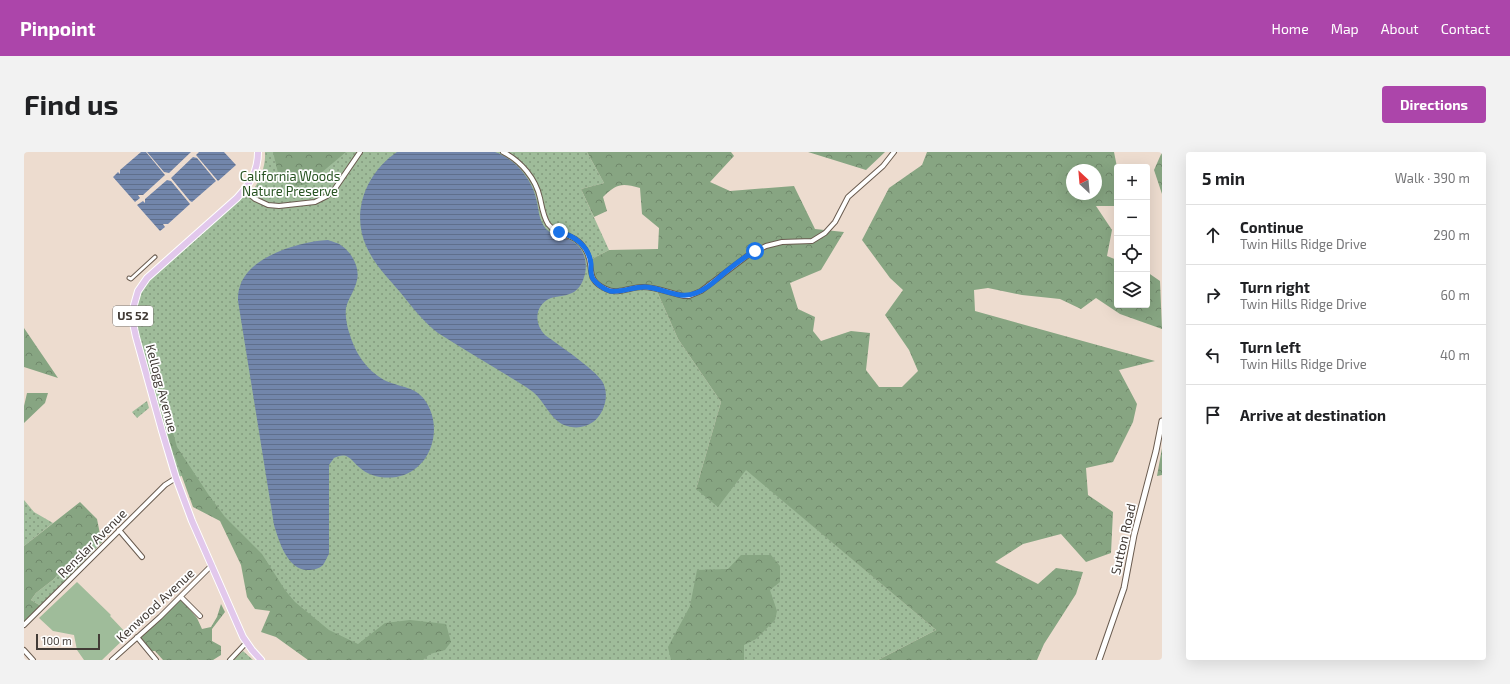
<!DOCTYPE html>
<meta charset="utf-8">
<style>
body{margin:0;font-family:"Exo 2",sans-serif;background:#f2f2f2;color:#202124}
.controls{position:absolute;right:12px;top:12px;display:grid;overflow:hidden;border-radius:4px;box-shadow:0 4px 16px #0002}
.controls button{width:36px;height:36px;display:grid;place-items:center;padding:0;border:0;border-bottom:1px solid #e0e0e0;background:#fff;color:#202124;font:20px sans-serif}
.compass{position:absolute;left:1042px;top:12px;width:36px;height:36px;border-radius:50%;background:#fff;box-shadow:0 4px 16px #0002;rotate:334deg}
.scale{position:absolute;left:12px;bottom:10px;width:64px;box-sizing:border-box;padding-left:4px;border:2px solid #423b36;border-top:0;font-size:11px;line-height:14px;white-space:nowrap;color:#423b36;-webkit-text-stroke:3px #fff;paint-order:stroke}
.stop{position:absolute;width:12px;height:12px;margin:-9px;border:3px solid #1a73e8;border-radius:50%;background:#fff}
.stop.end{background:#1a73e8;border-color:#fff;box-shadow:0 1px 4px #0008}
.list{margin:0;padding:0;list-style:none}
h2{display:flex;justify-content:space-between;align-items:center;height:52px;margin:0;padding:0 16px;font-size:17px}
h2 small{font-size:13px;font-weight:400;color:#757577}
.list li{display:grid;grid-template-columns:26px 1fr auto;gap:12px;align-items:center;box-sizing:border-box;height:60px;padding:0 16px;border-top:1px solid #e0e0e0}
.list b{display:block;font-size:15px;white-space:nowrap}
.list p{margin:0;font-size:13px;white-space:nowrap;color:#757577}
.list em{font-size:13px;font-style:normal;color:#757577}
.icon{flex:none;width:22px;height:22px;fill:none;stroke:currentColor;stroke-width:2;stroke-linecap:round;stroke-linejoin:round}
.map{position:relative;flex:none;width:1138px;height:508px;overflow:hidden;border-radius:4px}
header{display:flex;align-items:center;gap:24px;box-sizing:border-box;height:56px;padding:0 20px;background:#ac45aa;color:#fff}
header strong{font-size:19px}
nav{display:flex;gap:22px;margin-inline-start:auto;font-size:14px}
.intro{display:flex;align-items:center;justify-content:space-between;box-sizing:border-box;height:96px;padding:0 24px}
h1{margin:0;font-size:28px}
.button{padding:10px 18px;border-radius:4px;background:#ac45aa;color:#fff;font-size:14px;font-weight:700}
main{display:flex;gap:24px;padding:0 24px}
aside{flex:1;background:#fff;border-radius:4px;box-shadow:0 4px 16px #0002}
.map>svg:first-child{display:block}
.green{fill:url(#green-dots)}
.forest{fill:url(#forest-crowns);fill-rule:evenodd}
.pitch{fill:#9fbc9a}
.water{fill:url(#water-rules)}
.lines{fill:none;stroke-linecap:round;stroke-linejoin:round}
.pedestrian-casing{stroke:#6a5c50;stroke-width:5}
.minor-casing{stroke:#6a5c50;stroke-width:6}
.tertiary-casing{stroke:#6a5c50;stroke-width:7}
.primary-casing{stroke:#fff;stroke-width:8}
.pedestrian{stroke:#fff;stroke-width:3}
.minor{stroke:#fff;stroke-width:4}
.tertiary{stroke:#fff;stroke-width:5}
.primary{stroke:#e2c8ec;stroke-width:6}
.route{stroke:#1a73e8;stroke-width:5}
.labels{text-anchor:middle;stroke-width:3.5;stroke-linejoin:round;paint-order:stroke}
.shield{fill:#fff;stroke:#7b7672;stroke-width:1}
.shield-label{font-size:12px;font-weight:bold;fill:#423b36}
.park-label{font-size:13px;fill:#285322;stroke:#fff}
.street-label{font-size:13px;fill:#423b36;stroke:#fff}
</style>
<header>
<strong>Pinpoint</strong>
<nav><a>Home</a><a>Map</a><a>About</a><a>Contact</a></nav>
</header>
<div class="intro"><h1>Find us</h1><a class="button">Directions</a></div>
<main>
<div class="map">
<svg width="1138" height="508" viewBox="0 0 1138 508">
<defs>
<pattern id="green-dots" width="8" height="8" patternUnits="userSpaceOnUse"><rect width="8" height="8" fill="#9fbc9a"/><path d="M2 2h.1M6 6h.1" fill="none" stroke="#839a7e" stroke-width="1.8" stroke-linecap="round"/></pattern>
<pattern id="forest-crowns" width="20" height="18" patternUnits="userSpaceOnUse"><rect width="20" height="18" fill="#87a582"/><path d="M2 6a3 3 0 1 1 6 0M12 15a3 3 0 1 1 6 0" fill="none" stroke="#70886b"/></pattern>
<pattern id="water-rules" width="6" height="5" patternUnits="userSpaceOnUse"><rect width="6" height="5" fill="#7286ab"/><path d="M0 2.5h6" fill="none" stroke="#5f6f8c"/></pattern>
</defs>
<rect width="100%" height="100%" fill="#eddccf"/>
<path class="green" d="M241,0H563L580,31L557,37L585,98L566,108L607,136L632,137L654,187L697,250L672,337L722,317L912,478L854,508H342L263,451L163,322L152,326L109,165L118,132L220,38L226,42C235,31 242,15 241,0Z
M123,249L125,256L113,266L108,260Z
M0,348L10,360L29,371L0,394Z
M83,385L17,454L7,448L12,441L30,427L42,412L54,405L59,396L77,387Z
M219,499L229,508H209Z"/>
<path class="forest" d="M249,0H322L284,32L266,35L255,25Z
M563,0H707L710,4L686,30L706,39L770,34L791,77L820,80L797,118L766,131L774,157L791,165L789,179L797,189L827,179L846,181L842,218L855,235H878L894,219L885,198L861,163L879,138L866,126L838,88L865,36L898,13L903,0H1090L1093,15V54H1072L1088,78L1083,104L1093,108V153H1123V120L1136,129L1138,177L1096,162L1072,146L1057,157L1036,147L998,143L964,136L950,138L951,159L1131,209L1095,218L1113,252L1109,270L1089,310L1062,316L1064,343L1089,360L1087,401L1062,410L1037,382L999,392L971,410L1014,432L1032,416L1059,420L1052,442L1020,492L1013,508H854L912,478L722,318L694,355L672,337L697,250L654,187L632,137L622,135L586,139L569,127L566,108L585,98L634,97L635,76L618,62L616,36C598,31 593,31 579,45L583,59L570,65L557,37L580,31ZM1048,18H1072V42H1048Z
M784,0H861L842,18Z
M1138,0V42L1130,18Z
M0,176L34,226L0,215Z
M3,241H24L21,251L0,271V254Z
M135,249H140L153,295L184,342L201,365L238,402L261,438L271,450L305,478L334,492L361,471L386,468L422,472L427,490L421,498L406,502L399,508H284L252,485L237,480L246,459L231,457L223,445L217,413L196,369L169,355L147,294Z
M1138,296V323L1133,324Z
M56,350L73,367L77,387L59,396L49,411L42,412L30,427L12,441L7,448L17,454L0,470V394Z
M717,403H747L756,414V430L746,438L753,459L751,468L732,487L720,493V508H647L644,495L666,454L673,418L704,417Z
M157,447L173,466L178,477L187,475L193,465L197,452L201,460L188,477V489L197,494V503L189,508H139L131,499H126L117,488V485Z"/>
<path class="pitch" d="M53,430L87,463L86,464L104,483L78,508H60L53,498L50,483L29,479L15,466Z"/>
<path class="water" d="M117,0H122L141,23L119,43H114L116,46L111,50L89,25L94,20L96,22V18Z
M123,0H167L145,21L140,20Z
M175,0H200L212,13L194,29L172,3Z
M373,0H471C491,7 507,26 512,46C515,57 514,67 522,77C528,83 537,84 544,87C559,93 564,108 561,122C559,129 557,135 550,140C543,144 535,144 527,146C510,153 510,172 521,183C536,194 569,216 578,229C586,242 581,261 569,270C561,276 550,277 540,273C526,267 521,250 509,240C499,232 487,226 476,219C455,206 434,194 414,181C399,169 388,155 376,140C364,126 351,113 343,96C326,61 342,21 373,0Z
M169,5L173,6L192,29L168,50L166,49L147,26Z
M143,28L147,29L166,52L144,72H139L141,75L136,79L113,53L119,49L121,51V47Z
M304,88C309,90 315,91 318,94C328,101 336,116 333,128C331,138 324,147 322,156C321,163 323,174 325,180C330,199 342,218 360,228C374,235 390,234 400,247C419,272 410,312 380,323C366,328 346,326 335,315C331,312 328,307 324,305C319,302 315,304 310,306L305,313V402C303,405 301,410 299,413C295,417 289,418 284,418C263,418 255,389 250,373L214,149C214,144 214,139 216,134C225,104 277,89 304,88Z"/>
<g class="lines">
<g class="pedestrian-casing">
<path id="pedestrian" d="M105,126L107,127L131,105"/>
</g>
<g class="minor-casing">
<path id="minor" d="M479,0C497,9 512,27 516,46C518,55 519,64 524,72C534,85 551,80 561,97C572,113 559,127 582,137C593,143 607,135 618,135C632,135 646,141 660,144H665L677,139L723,104L742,94L758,90L788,89L801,81L811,70L824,45L859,14L870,0
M220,38L231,47L244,53L255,54L291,50L303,44L310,38L336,0
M95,378L118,405
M157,445L176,464
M0,473L141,333L152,326
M113,485L132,508
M0,498L9,508
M88,508L136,465L188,413
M206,508L222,491"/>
</g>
<g class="tertiary-casing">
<path id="tertiary" d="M1075,508L1100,436L1110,383L1132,299L1138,269"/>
</g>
<g class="primary-casing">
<path id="primary" d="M234,0C234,19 226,32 213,46L123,126L114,139L110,153L109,171L112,185L138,279L152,326L168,369L219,485L228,498L237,508"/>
</g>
<use href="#pedestrian" class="pedestrian"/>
<use href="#minor" class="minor"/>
<use href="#tertiary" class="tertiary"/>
<use href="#primary" class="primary"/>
</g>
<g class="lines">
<path class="route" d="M535,80C551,84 565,94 567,112C567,117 566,122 569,127C573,132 580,137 586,139C598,141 610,134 622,135C639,136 655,148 672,141C683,137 691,129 699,122C710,113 720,105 731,99"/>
</g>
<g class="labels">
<rect class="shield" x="89" y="154" width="40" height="20" rx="3"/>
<g class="shield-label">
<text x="109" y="168">US 52</text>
</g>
<g class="park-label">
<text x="266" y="29">California Woods<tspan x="266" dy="15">Nature Preserve</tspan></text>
</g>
<g class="street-label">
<text transform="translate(138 236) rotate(75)" y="5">Kellogg Avenue</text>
<text transform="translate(1099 387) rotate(-77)" y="5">Sutton Road</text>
<text transform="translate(68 391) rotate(-45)" y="5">Renslar Avenue</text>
<text transform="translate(131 453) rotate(-43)" y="5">Kenwood Avenue</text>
</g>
</g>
</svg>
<div class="controls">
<button>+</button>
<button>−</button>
<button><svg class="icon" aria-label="locate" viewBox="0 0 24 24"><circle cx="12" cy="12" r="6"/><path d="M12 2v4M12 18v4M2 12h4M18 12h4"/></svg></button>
<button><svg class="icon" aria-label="layers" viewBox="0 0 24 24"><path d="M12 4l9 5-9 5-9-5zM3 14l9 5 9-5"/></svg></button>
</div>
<svg class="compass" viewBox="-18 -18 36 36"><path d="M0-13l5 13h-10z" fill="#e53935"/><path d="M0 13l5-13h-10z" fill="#757577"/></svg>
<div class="scale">100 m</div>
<div class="stop" style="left:731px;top:99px"></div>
<div class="stop end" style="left:535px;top:80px"></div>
</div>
<aside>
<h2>5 min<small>Walk · 390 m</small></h2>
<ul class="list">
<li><svg class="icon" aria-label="ahead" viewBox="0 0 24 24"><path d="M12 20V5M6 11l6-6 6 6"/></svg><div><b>Continue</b><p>Twin Hills Ridge Drive</p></div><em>290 m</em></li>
<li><svg class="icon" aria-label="right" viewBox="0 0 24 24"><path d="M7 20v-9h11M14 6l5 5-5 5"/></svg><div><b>Turn right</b><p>Twin Hills Ridge Drive</p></div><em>60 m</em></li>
<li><svg class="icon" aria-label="left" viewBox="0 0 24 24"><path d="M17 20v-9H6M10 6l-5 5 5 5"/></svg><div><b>Turn left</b><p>Twin Hills Ridge Drive</p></div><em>40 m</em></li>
<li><svg class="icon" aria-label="arrive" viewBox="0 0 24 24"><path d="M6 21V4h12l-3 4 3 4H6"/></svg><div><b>Arrive at destination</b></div></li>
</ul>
</aside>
</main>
